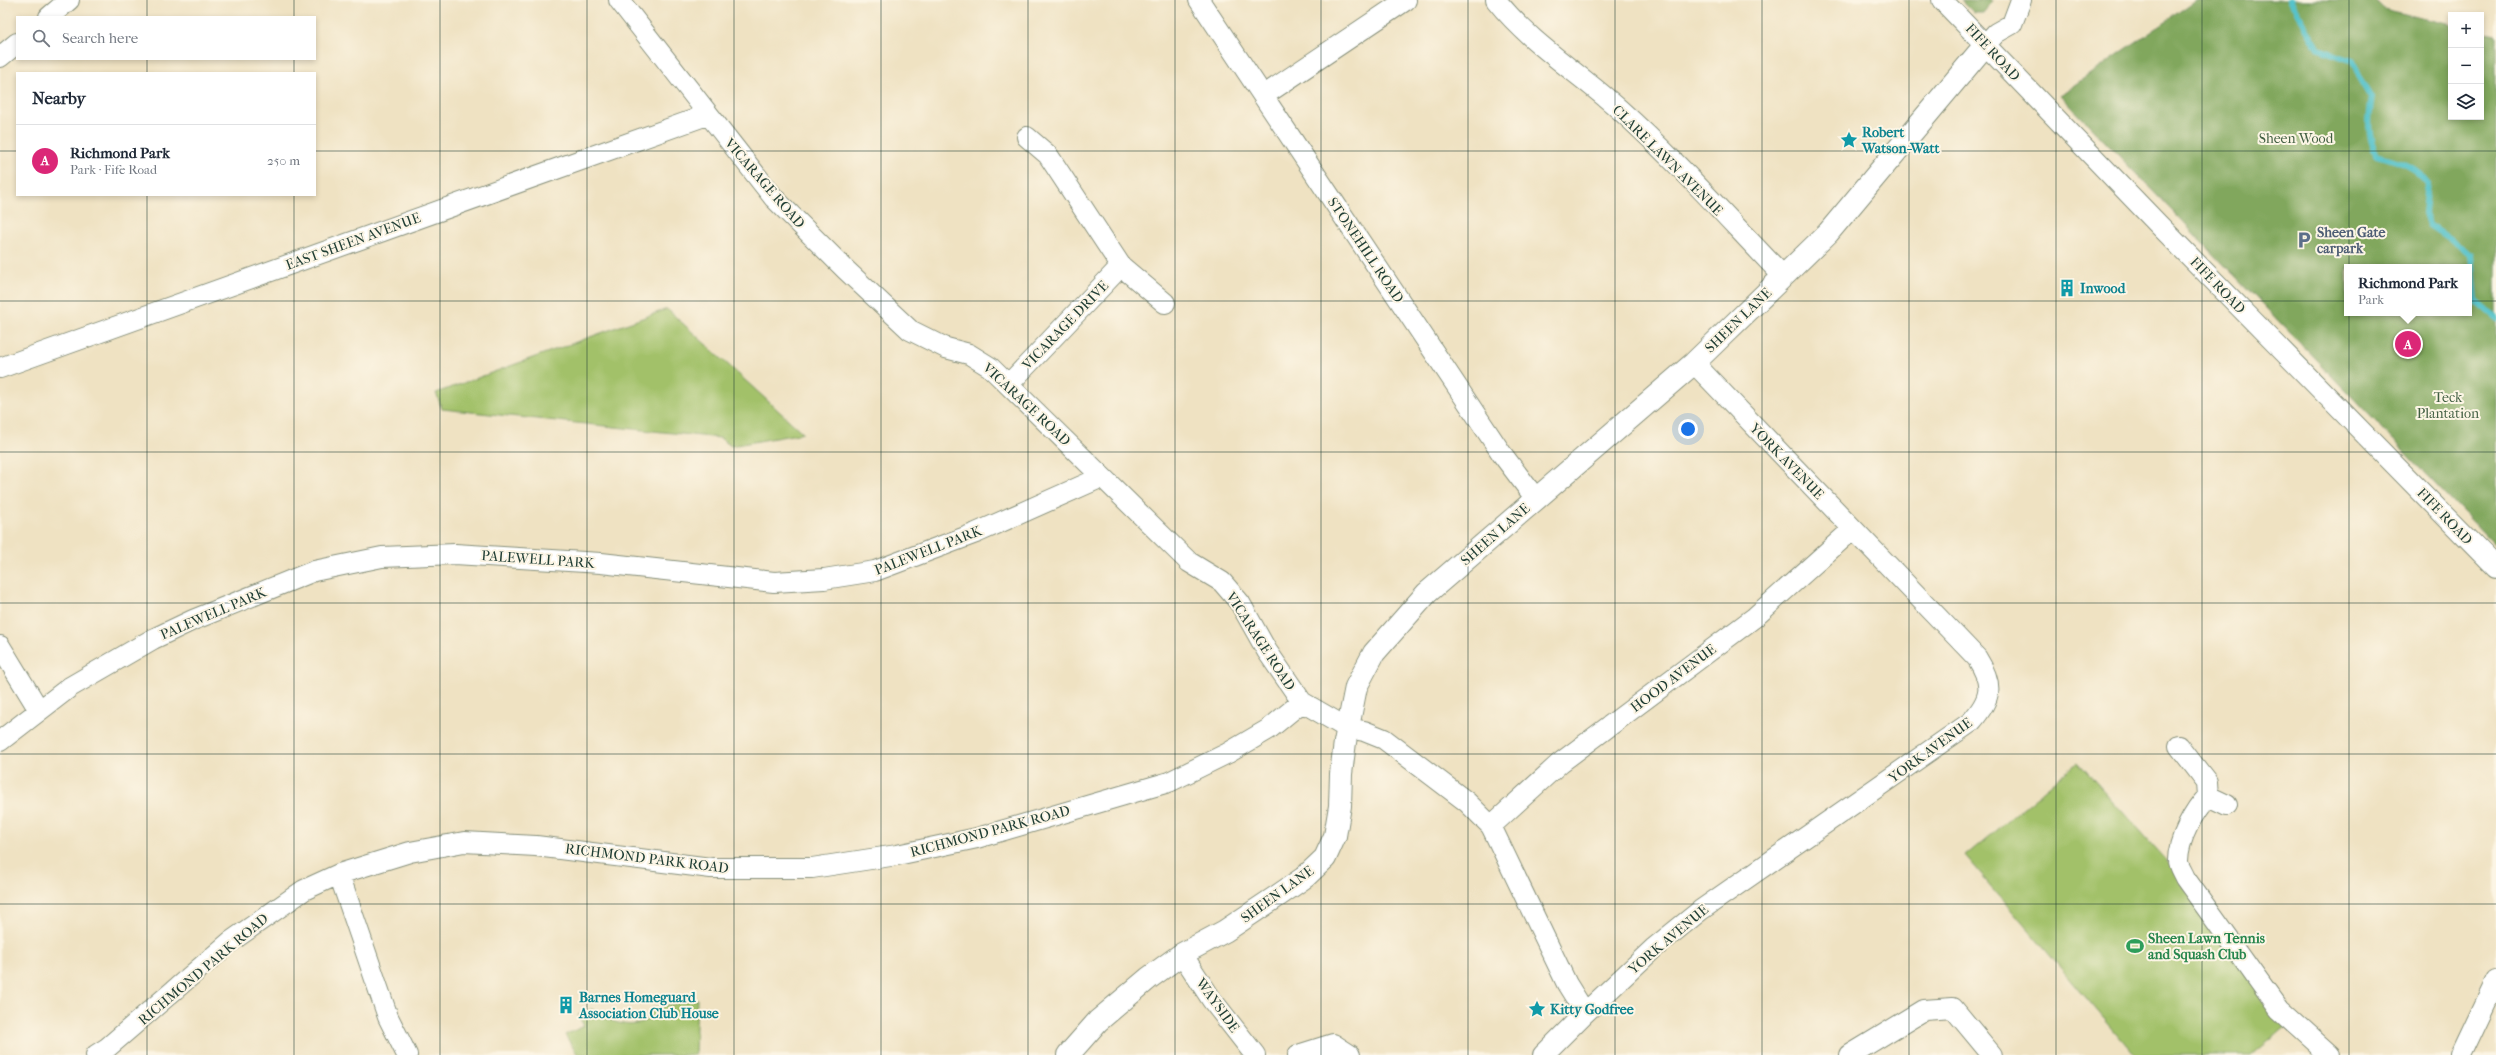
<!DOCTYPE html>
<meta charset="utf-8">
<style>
body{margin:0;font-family:"IM FELL French Canon",serif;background:#f2f2f3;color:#1f2937}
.controls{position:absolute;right:12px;top:12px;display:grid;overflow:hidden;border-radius:0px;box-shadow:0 2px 6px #0003}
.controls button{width:36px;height:36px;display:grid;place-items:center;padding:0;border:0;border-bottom:1px solid #e0e1e3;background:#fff;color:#1f2937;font:20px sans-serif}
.you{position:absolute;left:1688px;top:429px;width:14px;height:14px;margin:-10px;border:3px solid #fff;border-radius:50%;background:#1a73e8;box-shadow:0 0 0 6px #1a73e833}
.badge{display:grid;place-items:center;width:26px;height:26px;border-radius:50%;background:#db2777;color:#fff;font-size:13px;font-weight:700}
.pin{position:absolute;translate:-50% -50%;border:2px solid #fff;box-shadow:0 1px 4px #0006}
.popup{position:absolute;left:2344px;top:264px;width:128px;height:52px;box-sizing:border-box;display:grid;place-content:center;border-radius:0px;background:#fff;filter:drop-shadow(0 1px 3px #0005);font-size:13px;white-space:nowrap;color:#747a83}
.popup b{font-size:15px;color:#1f2937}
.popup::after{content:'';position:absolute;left:50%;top:100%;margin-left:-8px;border:8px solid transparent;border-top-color:#fff}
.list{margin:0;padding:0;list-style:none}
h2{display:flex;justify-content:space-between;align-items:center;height:52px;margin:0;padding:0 16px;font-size:17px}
h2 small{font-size:13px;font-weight:400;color:#747a83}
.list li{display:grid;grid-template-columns:26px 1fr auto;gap:12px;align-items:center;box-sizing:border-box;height:72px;padding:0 16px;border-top:1px solid #e0e1e3}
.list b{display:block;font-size:15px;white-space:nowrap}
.list p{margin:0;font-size:13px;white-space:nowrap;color:#747a83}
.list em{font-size:13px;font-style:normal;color:#747a83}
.icon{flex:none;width:22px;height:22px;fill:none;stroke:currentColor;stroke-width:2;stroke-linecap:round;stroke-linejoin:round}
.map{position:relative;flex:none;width:2496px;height:1055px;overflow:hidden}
.search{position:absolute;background:#fff;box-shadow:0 2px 6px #0003;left:16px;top:16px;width:300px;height:44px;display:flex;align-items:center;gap:10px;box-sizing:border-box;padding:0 14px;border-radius:0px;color:#747a83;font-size:15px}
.panel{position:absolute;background:#fff;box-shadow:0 2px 6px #0003;left:16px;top:72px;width:300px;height:124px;border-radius:0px}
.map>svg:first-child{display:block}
.green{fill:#a2c169;stroke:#607f4e}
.forest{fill:#81a75d;stroke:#507248;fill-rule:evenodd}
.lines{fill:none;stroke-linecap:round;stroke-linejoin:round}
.stream{stroke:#56c3cb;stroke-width:6}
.minor-casing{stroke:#87907b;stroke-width:22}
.major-casing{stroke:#87907b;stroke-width:24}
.minor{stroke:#fff;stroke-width:20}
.major{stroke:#fff;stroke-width:22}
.grid{fill:none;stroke:#1f3d34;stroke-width:1;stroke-opacity:0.55}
.labels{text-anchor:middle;stroke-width:4;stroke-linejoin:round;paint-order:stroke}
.street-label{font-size:14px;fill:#1f3d34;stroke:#fcf5e5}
.culture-label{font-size:14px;font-weight:bold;fill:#0d838f;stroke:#fcf5e5;text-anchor:start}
.park-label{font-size:14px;fill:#405e41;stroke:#fcf5e5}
.service-label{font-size:14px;font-weight:bold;fill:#4e5e75;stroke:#fcf5e5;text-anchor:start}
.leisure-label{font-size:14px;font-weight:bold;fill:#27864d;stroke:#fcf5e5;text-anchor:start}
</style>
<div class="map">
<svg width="2496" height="1055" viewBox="0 0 2496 1055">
<rect width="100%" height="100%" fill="#fcf5e5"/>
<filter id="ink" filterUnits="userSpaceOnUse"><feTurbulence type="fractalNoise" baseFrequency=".025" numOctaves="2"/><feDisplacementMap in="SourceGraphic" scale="8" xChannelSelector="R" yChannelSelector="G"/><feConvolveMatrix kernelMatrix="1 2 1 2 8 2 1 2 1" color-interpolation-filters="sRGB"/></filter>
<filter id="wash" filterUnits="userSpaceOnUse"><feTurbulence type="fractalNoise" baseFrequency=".012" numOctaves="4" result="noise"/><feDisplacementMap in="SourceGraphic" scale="16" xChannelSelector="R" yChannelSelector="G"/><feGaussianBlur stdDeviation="0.9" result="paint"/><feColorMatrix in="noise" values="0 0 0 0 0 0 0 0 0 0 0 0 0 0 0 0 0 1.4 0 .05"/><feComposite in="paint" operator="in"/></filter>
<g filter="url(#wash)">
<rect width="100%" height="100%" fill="#efe2c2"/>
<path class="green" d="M667,309L803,433L731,446L720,438L442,409L436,393Z
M2078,762L2169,864L2286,1027L2252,1055H2135L1965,856Z
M697,999L695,1055H578L565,1035L584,1026L578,1015L592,1009C606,1022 646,1037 653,1008Z"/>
<path class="forest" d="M1961,0H1990L1992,2L1983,13H1974Z
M2196,0H2375L2384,9L2451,25V117H2481V32L2496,35V546L2060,95ZM2347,267H2469V313H2347Z"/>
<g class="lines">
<path class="stream" d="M2290,0L2319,49L2353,61L2359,76L2372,98C2368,119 2367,136 2377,155C2397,161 2416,165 2428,183L2425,213L2429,225L2472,254L2476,301L2496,318"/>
</g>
</g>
<g filter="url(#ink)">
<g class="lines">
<g class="minor-casing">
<path id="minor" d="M619,0L774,198L846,270L910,330L946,348L969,354L990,367L1189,562L1222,582L1240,603L1267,651L1302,702L1347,728L1364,731L1384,739L1467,802L1491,826L1567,984L1585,1013L1654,948L1701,910L1971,722C1992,698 1994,685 1977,658L1694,363
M1199,0L1502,454L1536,499
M1496,0C1531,44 1578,72 1619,109C1677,161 1729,220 1783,276
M1942,0L2159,225L2496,568
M49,17L69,0
M1986,44L1996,33L2012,24L2021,0
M0,57L17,43
M1263,96L1406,0
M1121,266L1165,303
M0,368L707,115
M1009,384L1121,266L1048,155L1027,137
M0,646L39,710
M0,741L70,687L153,639L193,620L314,571L382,557L455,554L601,563L774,582L824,579L875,571L976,533L1102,477
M2179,746L2207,782L2208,796C2194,811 2178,839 2178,861C2178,866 2183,873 2185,878L2279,1009L2330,1055
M2208,796L2227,805
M1491,826L1560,763L1755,617L1853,529
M339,874L388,1017L407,1055
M1182,954L1212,1000L1255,1055
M96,1055L107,1048L230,942L304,890L339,874L410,852L464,842L536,846L711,868H812L897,855L977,838L1169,782L1228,753L1269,729L1302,702
M1298,1055L1333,1044L1350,1055
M1543,1055L1585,1013
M1850,1055L1924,1010L1953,1008L1992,1055
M2461,1055L2496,981"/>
</g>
<g class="major-casing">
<path id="major" d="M1068,1055L1098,1021L1149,978L1182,954L1225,931L1279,895L1305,877L1325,858L1335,836L1340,806L1341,774L1345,742L1356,687L1374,653L1427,593L1694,363L1828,233L1986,44"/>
</g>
<use href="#minor" class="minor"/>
<use href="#major" class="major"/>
</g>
</g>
<path class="grid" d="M147,0V17M294,0V17M440,0V1055M587,0V1055M734,0V1055M881,0V1055M1028,0V1055M1175,0V1055M1321,0V1055M1468,0V1055M1615,0V1055M1762,0V1055M1909,0V1055M2056,0V1055M2202,0V1055M2349,0V1055M147,59V73M294,59V73M0,151H17M315,151H2496M147,195V1055M294,195V1055M0,301H2496M0,452H2496M0,603H2496M0,754H2496M0,904H2496"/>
<defs>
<g id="sight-bare" transform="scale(1.38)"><path d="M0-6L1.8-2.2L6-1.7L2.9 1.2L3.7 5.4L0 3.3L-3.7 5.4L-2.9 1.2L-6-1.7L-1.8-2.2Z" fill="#0f9aa8" stroke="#fcf5e5" stroke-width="2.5" paint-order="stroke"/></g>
<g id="parking-bare" transform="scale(1.38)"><path d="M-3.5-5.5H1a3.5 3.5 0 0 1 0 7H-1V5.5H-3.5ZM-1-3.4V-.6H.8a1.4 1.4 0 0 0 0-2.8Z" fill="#5c6f8a" stroke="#fcf5e5" stroke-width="2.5" paint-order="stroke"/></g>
<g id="building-bare" transform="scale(1.38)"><path d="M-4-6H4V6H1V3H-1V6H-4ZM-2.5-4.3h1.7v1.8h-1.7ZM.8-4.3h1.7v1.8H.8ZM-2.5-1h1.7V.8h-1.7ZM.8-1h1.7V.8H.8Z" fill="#0f9aa8" stroke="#fcf5e5" stroke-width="2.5" paint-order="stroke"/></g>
<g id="stadium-bare" transform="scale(1.38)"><path d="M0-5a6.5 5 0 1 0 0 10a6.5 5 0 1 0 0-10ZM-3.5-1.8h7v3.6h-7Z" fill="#2e9e5b" stroke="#fcf5e5" stroke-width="2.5" paint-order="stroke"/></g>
</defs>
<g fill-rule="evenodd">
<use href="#sight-bare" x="1849" y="140"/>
<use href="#parking-bare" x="2304" y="240"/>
<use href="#building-bare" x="2067" y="288"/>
<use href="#stadium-bare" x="2135" y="946"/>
<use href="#building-bare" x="566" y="1005"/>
<use href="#sight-bare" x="1537" y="1009"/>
</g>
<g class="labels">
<g class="street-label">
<text transform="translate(1993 52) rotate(47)" y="5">FIFE ROAD</text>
<text transform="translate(1668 160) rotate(45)" y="5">CLARE LAWN AVENUE</text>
<text transform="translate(765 183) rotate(49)" y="5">VICARAGE ROAD</text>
<text transform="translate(353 241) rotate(-20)" y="5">EAST SHEEN AVENUE</text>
<text transform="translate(1366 250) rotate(56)" y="5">STONEHILL ROAD</text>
<text transform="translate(2218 285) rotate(46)" y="5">FIFE ROAD</text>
<text transform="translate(1738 320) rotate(-44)" y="5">SHEEN LANE</text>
<text transform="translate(1065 325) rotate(-46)" y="5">VICARAGE DRIVE</text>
<text transform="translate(1027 404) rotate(43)" y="5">VICARAGE ROAD</text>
<text transform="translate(1787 461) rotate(46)" y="5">YORK AVENUE</text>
<text transform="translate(2445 516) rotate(46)" y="5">FIFE ROAD</text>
<text transform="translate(1495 534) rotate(-41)" y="5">SHEEN LANE</text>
<text transform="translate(928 550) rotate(-21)" y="5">PALEWELL PARK</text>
<text transform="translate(538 559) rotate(4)" y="5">PALEWELL PARK</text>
<text transform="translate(213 613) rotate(-23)" y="5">PALEWELL PARK</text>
<text transform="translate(1261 641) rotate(57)" y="5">VICARAGE ROAD</text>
<text transform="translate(1673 678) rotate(-37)" y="5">HOOD AVENUE</text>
<text transform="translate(1930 750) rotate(-36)" y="5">YORK AVENUE</text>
<text transform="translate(990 831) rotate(-15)" y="5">RICHMOND PARK ROAD</text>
<text transform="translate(647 858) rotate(7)" y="5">RICHMOND PARK ROAD</text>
<text transform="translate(1277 894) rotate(-36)" y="5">SHEEN LANE</text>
<text transform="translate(1668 939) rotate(-40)" y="5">YORK AVENUE</text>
<text transform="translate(203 969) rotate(-40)" y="5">RICHMOND PARK ROAD</text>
<text transform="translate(1218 1005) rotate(54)" y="5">WAYSIDE</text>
</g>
<g class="culture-label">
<text x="1862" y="137">Robert<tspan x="1862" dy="16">Watson-Watt</tspan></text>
<text x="2080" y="293">Inwood</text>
<text x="579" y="1002">Barnes Homeguard<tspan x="579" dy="16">Association Club House</tspan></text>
<text x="1550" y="1014">Kitty Godfree</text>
</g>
<g class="park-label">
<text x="2296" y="143">Sheen Wood</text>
<text x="2448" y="402">Teck<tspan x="2448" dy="16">Plantation</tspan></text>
</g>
<g class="service-label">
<text x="2317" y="237">Sheen Gate<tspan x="2317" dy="16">carpark</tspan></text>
</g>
<g class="leisure-label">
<text x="2148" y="943">Sheen Lawn Tennis<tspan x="2148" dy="16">and Squash Club</tspan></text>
</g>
</g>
</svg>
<div class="controls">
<button>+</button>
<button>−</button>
<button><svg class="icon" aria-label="layers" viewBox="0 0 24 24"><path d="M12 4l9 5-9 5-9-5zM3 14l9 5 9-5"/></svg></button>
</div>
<div class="you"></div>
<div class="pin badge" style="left:2408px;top:344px">A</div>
<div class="popup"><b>Richmond Park</b>Park</div>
<div class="search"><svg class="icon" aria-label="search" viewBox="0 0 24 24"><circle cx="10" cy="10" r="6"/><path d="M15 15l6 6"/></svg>Search here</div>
<section class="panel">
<h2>Nearby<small></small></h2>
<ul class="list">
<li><span class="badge">A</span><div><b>Richmond Park</b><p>Park · Fife Road</p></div><em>250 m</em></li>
</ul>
</section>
</div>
